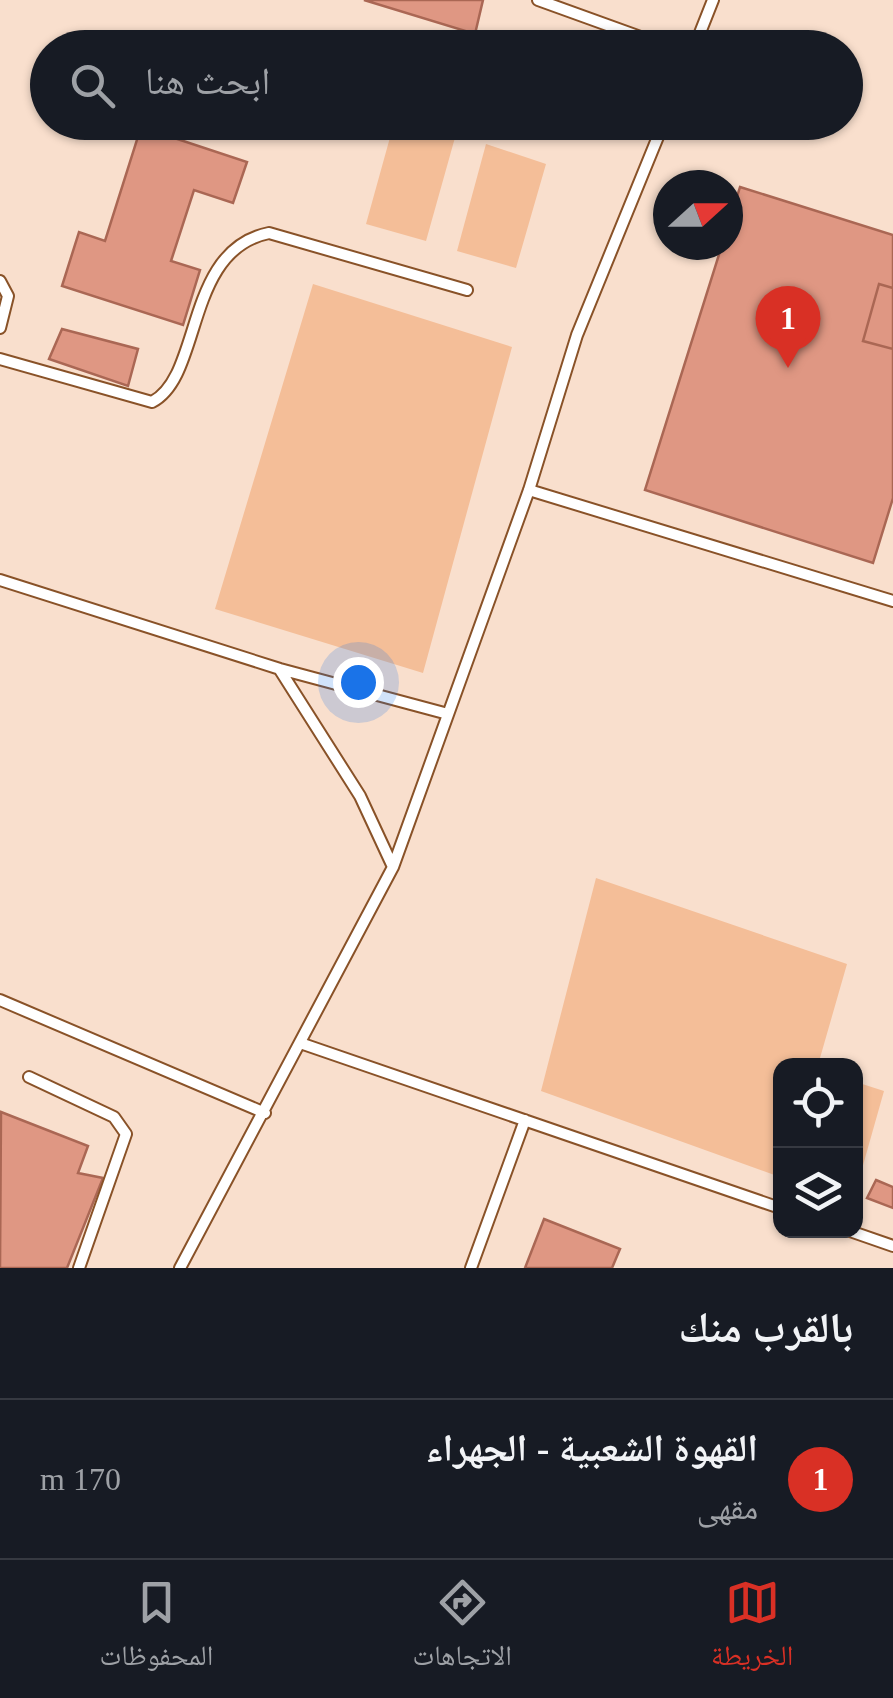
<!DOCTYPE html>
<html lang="ar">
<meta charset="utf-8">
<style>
body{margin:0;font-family:"Times New Roman","Noto Naskh Arabic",serif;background:#20242c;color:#f1f3f6;direction:rtl}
.controls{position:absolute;right:30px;bottom:30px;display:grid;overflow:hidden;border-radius:20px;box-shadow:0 2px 8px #0004}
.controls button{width:90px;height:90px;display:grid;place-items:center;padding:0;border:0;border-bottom:2px solid #363941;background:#171b24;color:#f1f3f6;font:50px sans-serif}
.compass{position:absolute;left:653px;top:170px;width:90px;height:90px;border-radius:50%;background:#171b24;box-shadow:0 2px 8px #0004;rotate:69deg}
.you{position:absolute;left:358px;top:682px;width:35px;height:35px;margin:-25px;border:8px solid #fff;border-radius:50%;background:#1a73e8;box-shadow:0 0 0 15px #1a73e833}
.badge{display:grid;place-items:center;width:65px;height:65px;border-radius:50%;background:#d93025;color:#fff;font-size:32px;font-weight:700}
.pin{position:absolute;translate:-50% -82px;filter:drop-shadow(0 2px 5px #0008)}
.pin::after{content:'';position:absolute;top:52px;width:35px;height:30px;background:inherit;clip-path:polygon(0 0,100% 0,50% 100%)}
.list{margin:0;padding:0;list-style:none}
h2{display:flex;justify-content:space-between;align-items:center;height:130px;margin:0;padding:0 40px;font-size:42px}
h2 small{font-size:32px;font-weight:400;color:#9ea1a6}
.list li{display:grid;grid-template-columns:65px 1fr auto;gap:30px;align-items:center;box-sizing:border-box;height:160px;padding:0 40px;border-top:2px solid #363941}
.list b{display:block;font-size:38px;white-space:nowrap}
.list p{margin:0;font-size:32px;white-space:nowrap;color:#9ea1a6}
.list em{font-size:32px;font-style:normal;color:#9ea1a6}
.icon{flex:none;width:55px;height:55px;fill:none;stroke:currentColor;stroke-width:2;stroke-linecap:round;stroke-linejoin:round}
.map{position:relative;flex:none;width:893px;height:1268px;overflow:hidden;direction:ltr}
.search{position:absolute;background:#171b24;box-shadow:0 2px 8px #0004;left:30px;right:30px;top:30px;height:110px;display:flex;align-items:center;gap:25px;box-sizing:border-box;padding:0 35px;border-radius:55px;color:#9ea1a6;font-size:38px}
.sheet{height:290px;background:#171b24}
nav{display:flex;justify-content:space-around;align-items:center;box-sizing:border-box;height:140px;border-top:2px solid #363941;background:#171b24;font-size:28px;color:#9ea1a6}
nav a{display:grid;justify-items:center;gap:5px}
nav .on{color:#d93025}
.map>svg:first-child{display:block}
.green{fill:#f4be98}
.building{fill:#df9783;stroke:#aa6754;stroke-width:2.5}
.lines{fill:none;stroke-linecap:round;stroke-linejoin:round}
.service-casing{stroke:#895228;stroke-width:14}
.service{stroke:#fff;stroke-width:10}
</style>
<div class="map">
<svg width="893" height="1268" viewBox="0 0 893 1268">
<rect width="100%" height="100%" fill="#f9dfcd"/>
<path class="green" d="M394,123H414L456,134L426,241L366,224Z
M486,144L546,164L516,268L457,251Z
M313,284L512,347L423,673L215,609Z
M596,878L847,964L818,1065L780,1066V1177L541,1091Z
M856,1082L884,1091L856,1190Z"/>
<path class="building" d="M364,0H483L475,34Z
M141,127L247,162L233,203L194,190L171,261L200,270L183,325L62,286L79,232L105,241Z
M740,187L893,235V498L873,563L645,490L722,245H728V226Z
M879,284L893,288V349L863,341Z
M62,329L138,349L128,386L49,359Z
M1,1112L88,1146L78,1173L103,1178L67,1268H0Z
M876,1180L893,1187V1208L867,1198Z
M544,1219L620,1249L612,1268H525Z"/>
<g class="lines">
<g class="service-casing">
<path id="service" d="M538,0L671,48
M694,48L713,0
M0,281L8,296L0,328
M0,359L152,402C203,376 184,250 269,233L467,290
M529,490L893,601
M0,580L280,669L448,714
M280,670L360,796L393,867
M0,1000L265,1113
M303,1044L780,1208
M29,1077L114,1117L126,1134L79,1268
M847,1230L893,1246
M180,1268L393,867L529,490L577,335L664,122
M471,1268L525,1120"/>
</g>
<use href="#service" class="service"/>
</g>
</svg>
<div class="controls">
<button><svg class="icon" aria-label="locate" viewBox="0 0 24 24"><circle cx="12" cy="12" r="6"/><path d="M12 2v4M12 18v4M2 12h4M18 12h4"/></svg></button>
<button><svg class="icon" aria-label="layers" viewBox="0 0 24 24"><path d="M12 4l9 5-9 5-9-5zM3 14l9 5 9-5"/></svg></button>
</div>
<svg class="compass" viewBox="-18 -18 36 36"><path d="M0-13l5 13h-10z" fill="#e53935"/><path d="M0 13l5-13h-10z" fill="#9ea1a6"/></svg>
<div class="you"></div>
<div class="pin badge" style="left:788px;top:368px">1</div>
<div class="search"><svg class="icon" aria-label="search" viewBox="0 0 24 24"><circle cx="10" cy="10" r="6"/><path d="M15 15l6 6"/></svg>ابحث هنا</div>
</div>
<section class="sheet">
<h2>بالقرب منك<small></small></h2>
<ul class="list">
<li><span class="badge">1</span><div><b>القهوة الشعبية - الجهراء</b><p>مقهى</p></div><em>170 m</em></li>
</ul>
</section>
<nav>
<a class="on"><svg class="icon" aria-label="map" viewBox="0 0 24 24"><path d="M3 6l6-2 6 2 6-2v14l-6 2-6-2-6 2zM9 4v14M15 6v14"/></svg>الخريطة</a>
<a><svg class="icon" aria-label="directions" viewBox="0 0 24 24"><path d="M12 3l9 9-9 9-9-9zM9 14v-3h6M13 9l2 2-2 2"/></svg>الاتجاهات</a>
<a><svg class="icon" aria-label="saved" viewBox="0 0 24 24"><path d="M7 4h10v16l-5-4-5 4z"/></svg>المحفوظات</a>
</nav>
